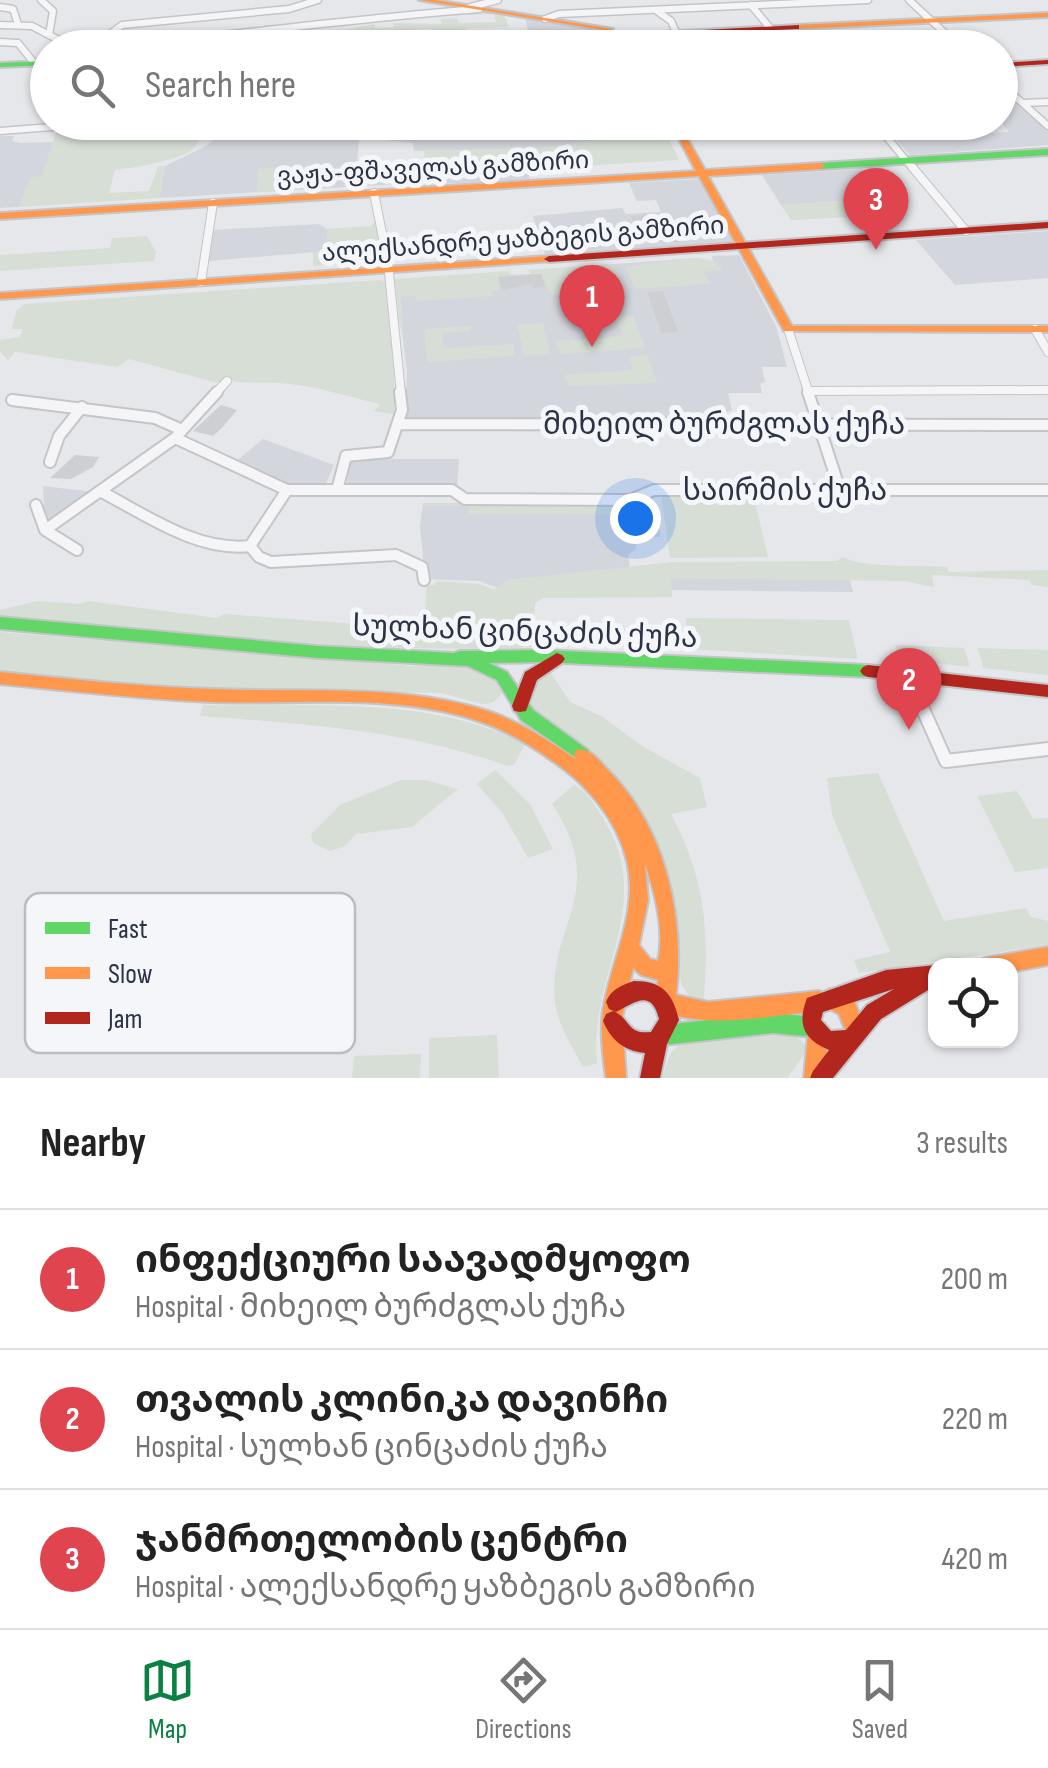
<!DOCTYPE html>
<meta charset="utf-8">
<style>
body{margin:0;font-family:"Sofia Sans Condensed","Noto Sans Georgian",sans-serif;background:#f6f6f6;color:#222}
.controls{position:absolute;right:30px;bottom:30px;display:grid;overflow:hidden;border-radius:20px;box-shadow:0 2px 8px #0004}
.controls button{width:90px;height:90px;display:grid;place-items:center;padding:0;border:0;border-bottom:2px solid #e0e0e0;background:#fff;color:#222;font:50px sans-serif}
.you{position:absolute;left:635px;top:518px;width:35px;height:35px;margin:-25px;border:8px solid #fff;border-radius:50%;background:#1a73e8;box-shadow:0 0 0 15px #1a73e833}
.badge{display:grid;place-items:center;width:65px;height:65px;border-radius:50%;background:#0b8043;color:#fff;font-size:32px;font-weight:700}
.pin{position:absolute;translate:-50% -82px;filter:drop-shadow(0 2px 5px #0008)}
.pin::after{content:'';position:absolute;top:52px;width:35px;height:30px;background:inherit;clip-path:polygon(0 0,100% 0,50% 100%)}
.list{margin:0;padding:0;list-style:none}
h2{display:flex;justify-content:space-between;align-items:center;height:130px;margin:0;padding:0 40px;font-size:42px}
h2 small{font-size:32px;font-weight:400;color:#767676}
.list li{display:grid;grid-template-columns:65px 1fr auto;gap:30px;align-items:center;box-sizing:border-box;height:140px;padding:0 40px;border-top:2px solid #e0e0e0}
.list b{display:block;font-size:38px;white-space:nowrap}
.list p{margin:0;font-size:32px;white-space:nowrap;color:#767676}
.list em{font-size:32px;font-style:normal;color:#767676}
.icon{flex:none;width:55px;height:55px;fill:none;stroke:currentColor;stroke-width:2;stroke-linecap:round;stroke-linejoin:round}
.map{position:relative;flex:none;width:1048px;height:1078px;overflow:hidden}
.search{position:absolute;background:#fff;box-shadow:0 2px 8px #0004;left:30px;right:30px;top:30px;height:110px;display:flex;align-items:center;gap:25px;box-sizing:border-box;padding:0 35px;border-radius:55px;color:#767676;font-size:38px}
.sheet{height:550px;background:#fff}
nav{display:flex;justify-content:space-around;align-items:center;box-sizing:border-box;height:140px;border-top:2px solid #e0e0e0;background:#fff;font-size:28px;color:#767676}
nav a{display:grid;justify-items:center;gap:5px}
nav .on{color:#0b8043}
.map>svg:first-child{display:block}
.built{fill:#d4d6dd}
.green{fill:#d6ded6}
.building{fill:#cecfd3}
.lines{fill:none;stroke-linecap:round;stroke-linejoin:round}
.street-far3-casing{stroke:#c4c5c8;stroke-width:9}
.street-far2-casing{stroke:#c4c5c8;stroke-width:10}
.street-far1-casing{stroke:#c4c5c8;stroke-width:14}
.street-casing{stroke:#c4c5c8;stroke-width:16}
.fast-casing{stroke:#c4c5c8;stroke-width:4}
.slow-casing{stroke:#c4c5c8;stroke-width:4}
.jam-casing{stroke:#c4c5c8;stroke-width:4}
.street-far3{stroke:#f5f5f7;stroke-width:6}
.street-far2{stroke:#f5f5f7;stroke-width:8}
.street-far1{stroke:#f5f5f7;stroke-width:10}
.street{stroke:#f5f5f7;stroke-width:12}
.fast{fill:#63d668;fill-rule:evenodd}
.slow{fill:#ff974d;fill-rule:evenodd}
.jam{fill:#b3261e;fill-rule:evenodd}
.labels{text-anchor:middle;stroke-width:10;stroke-linejoin:round;paint-order:stroke}
.far-street-label{font-size:25px;fill:#2b3345;stroke:#f4f6f9}
.street-label{font-size:30px;fill:#2b3345;stroke:#f4f6f9}
.key{fill:#f4f6f9;stroke:#b8bcc3;stroke-width:2.5}
.key-label{font-size:28px;fill:#2b3345}
</style>
<div class="map">
<svg width="1048" height="1078" viewBox="0 0 1048 1078">
<rect width="100%" height="100%" fill="#e6e7ea"/>
<path class="built" d="M525,17L617,32L620,33L522,39L520,30H528Z
M1001,88L1048,131V145L910,155L894,138L1009,132L1001,122Z
M288,122H660L665,131L540,148L414,151L413,143L359,137L357,170L415,167L417,183L159,198L165,166L206,146L227,128Z
M0,136H14L12,141L20,143L53,142L42,177L31,178L19,207L0,208Z
M527,169L530,179L424,185L423,176Z
M862,169L901,214L890,215L878,199L781,205L762,175Z
M698,179L703,180L733,242L545,254L533,216L622,208L626,214L661,212L656,200L637,201L629,183Z
M319,224L327,229V251L208,261L213,230Z
M1048,231V278L955,285L916,240Z
M739,255L776,326L787,367H762L765,382L760,384L762,393H728L732,411L724,412L726,422H405L407,371L395,279L561,273L560,268L698,258L713,261L712,256Z
M263,439L334,465L324,488H289L235,462Z
M351,459H459L457,488H346Z
M43,486L94,492L45,525Z
M423,503L655,504L661,537H637L636,549L628,555L630,569L508,580L498,588L479,581L425,579L420,526Z
M670,578L850,580L853,592L671,590Z"/>
<path class="green" d="M473,10L504,15L509,27L467,28L468,35H459L456,28V33L433,34L432,29L409,30V35L370,37L369,32L338,31L374,24L376,28L394,27L393,23L442,24L441,19L457,18L459,23L496,22L494,14L467,15L465,11Z
M144,123H202C200,130 200,141 195,147C186,160 131,168 115,170L109,193L149,191L158,166H165L159,198L19,207L31,177L42,176L57,129Z
M665,131L679,160L552,168L550,175L541,169L426,176L424,150L540,148Z
M298,166V189L257,192L258,169Z
M878,199L890,215L791,220L781,205Z
M376,220L382,262L313,266V252L327,251V229L371,226Z
M147,236L156,252L154,261L0,271V255L110,248L112,238Z
M698,258L714,261L723,270L704,272L710,284L635,289L626,266Z
M614,264L624,290L551,295L541,274L531,275L528,270Z
M509,271L511,275L498,277L501,290L492,291L493,296L416,301L415,296L401,297L403,327L400,328L395,279Z
M380,280L386,282L394,353V414L374,411L380,404C348,397 315,385 279,383C261,382 245,384 225,380L221,384L129,359L117,367L15,352L8,360L0,352V340L20,337L23,329H11L17,310L24,304Z
M633,316L645,348L560,354L556,341L623,336L618,322L590,323L589,319Z
M543,323L551,354L524,356L517,324Z
M471,326V331L442,333L445,348L513,344L515,356L427,362L424,329Z
M647,354L657,383L568,386L565,375L633,370L630,357Z
M661,494H753L768,557L670,558Z
M423,503L625,504L629,514H469V506H424L420,526Z
M843,557C860,568 921,565 947,567L949,572L1048,570V587L1032,585L1029,580L932,575L934,587L905,581L671,578L672,597L543,598L535,603L533,647C354,656 178,629 0,616V610L37,601L81,604L88,601L217,618L224,614L410,628L424,626L427,585H435L436,581L480,584L494,590L508,580L672,562L837,561Z
M686,618L849,620L858,659L689,649Z
M544,630H655L656,648L544,643Z
M0,632L410,666L458,664L498,679L503,693L492,703L482,704L441,693L205,690L0,672Z
M895,645L964,648L970,667L902,660Z
M978,648L1048,650V675L983,668Z
M549,670L570,702L603,717L642,746L700,778L707,807L671,814C705,878 709,928 704,999L700,1001L689,996L681,984C676,908 663,824 608,768C584,744 549,731 531,704L538,677Z
M203,705C310,708 426,694 525,744L514,765L507,766C407,730 305,724 200,716Z
M495,770L530,804L553,849L528,858L503,814L477,784Z
M878,773L944,921L1026,908L1031,917L1048,921V945L859,973L854,960L890,952L832,815L827,778Z
M401,780H425L458,789L412,827L356,834L345,846L330,851L313,843L311,834L340,805Z
M574,785C587,790 592,802 600,813C660,904 588,972 597,1063L583,1067C573,1048 558,1025 555,1003C547,923 611,893 552,804Z
M1017,791L1033,819L1048,818V868L1015,872L977,796Z
M793,1034L805,1044L807,1051L787,1078H662L670,1054L682,1042Z
M497,1035L499,1078H429V1038Z
M421,1054L420,1078H352L354,1056Z"/>
<path class="building" d="M669,214L681,242L641,241L631,216Z
M541,274L545,287L533,288L532,284L501,290L498,277Z
M663,291L678,332L661,333L647,292Z
M221,405L237,410L222,428L213,436L193,431Z
M75,455L99,457L93,467L71,479L50,478Z"/>
<g class="lines">
<g class="street-far3-casing">
<path id="street-far3" d="M41,0L53,11L49,35
M909,0L961,48
M751,5L770,28
M0,7L13,9L18,24
M470,7L498,0
M657,11L671,21L676,32
M545,19L559,14L868,0
M0,25L32,26L74,48
M0,42L18,43L35,64
M113,46C236,35 356,18 479,9
M113,46L106,37L122,25L289,9L318,0
M1000,83L1048,126
M1023,103L1048,102
M874,122L915,171
M0,131L116,122"/>
</g>
<g class="street-far2-casing">
<path id="street-far2" d="M913,168L966,231
M374,193L388,263L401,394
M201,282L213,203
M788,329L809,394
M1035,329L1048,352
M807,391L1048,390
M215,394L227,381"/>
</g>
<g class="street-far1-casing">
<path id="street-far1" d="M808,392L840,490
M12,400L155,418L182,430
M399,424L1048,425
M175,438L287,490H452L465,499L630,500L654,490H1048
M50,462L59,436L82,407
M337,490L346,456L388,452L402,410L400,392
M100,491C146,515 197,552 250,546L287,490
M36,505L45,530L77,550
M45,530L175,438L217,392
M250,546L259,557L271,562L396,555L422,567L424,580
M907,673L914,690"/>
</g>
<g class="street-casing">
<path id="street" d="M913,687L946,761L1048,749"/>
</g>
<g class="fast-casing">
<path id="fast" d="M675,37L735,46L738,48H717L672,41L671,39Z
M48,61V65L0,67V63Z
M1048,149V155L821,169L817,166L821,163Z
M0,617L318,646L454,653L460,651L542,650L868,665L873,667L876,671L873,675L868,677L542,662L489,663L507,672L533,710L588,750L590,755L588,760L582,762L521,720L497,680L468,666L318,658L0,629Z
M773,1013L813,1017L820,1020L823,1027L820,1034L813,1037L773,1033L663,1045L656,1042L653,1035L656,1028L663,1025Z"/>
</g>
<g class="slow-casing">
<path id="slow" d="M419,0H435L613,29L609,31Z
M1048,13V17L796,29L792,27L796,25Z
M670,122H678L705,170L821,163L825,166L821,169L708,176L792,326H1048V332L784,331L699,176L0,219V213L696,171Z
M549,256L554,259L553,261L0,299V293Z
M0,672C71,679 142,687 214,689C306,693 399,683 488,711C520,722 548,740 576,759L574,755L576,750C590,747 598,760 607,769C666,827 685,918 676,995L708,1002L819,991L823,993L830,989L854,1000L865,1030L862,1037L855,1040L848,1037L839,1014L826,1007L819,1011C766,1016 709,1030 658,1010L655,1003L658,980L641,975L633,968L622,1018L626,1078H606C603,1056 600,1032 603,1010C611,960 639,913 627,861C617,819 586,783 551,760C530,745 509,732 484,723C399,692 302,705 212,702C141,699 71,691 0,684ZM645,864C655,892 665,931 658,961L650,959L639,945L648,900Z
M1048,947V965L1010,972V966H981L983,959L990,957Z
M818,1024L825,1027L828,1034L824,1078H804L808,1034L811,1027Z"/>
</g>
<g class="jam-casing">
<path id="jam" d="M799,25V29H796L418,48H359Z
M1048,60V64L1000,67V63Z
M1048,222V228L549,262L544,259L549,256Z
M557,653L562,655L565,659L562,663L537,680L526,711L520,712L514,711L512,706L525,672Z
M868,665L1048,685V697L868,677L863,675L860,671L863,667Z
M936,965L938,966H936V984L933,987L881,1019L833,1078H810L813,1071L829,1050C803,1039 797,1024 807,998L886,970ZM894,989L867,1005L846,1030L831,1031L821,1020L823,1012Z
M634,981C663,981 673,994 679,1020L667,1044L660,1078H640L645,1053C624,1051 611,1040 603,1021L606,1014L613,1011C631,1018 626,1035 651,1032L659,1019C651,987 633,1004 616,1012L609,1009L606,1002C611,989 622,985 634,981Z"/>
</g>
<use href="#street-far3" class="street-far3"/>
<use href="#street-far2" class="street-far2"/>
<use href="#street-far1" class="street-far1"/>
<use href="#street" class="street"/>
<use href="#fast" class="fast"/>
<use href="#slow" class="slow"/>
<use href="#jam" class="jam"/>
</g>
<g class="labels">
<g class="far-street-label">
<text transform="translate(433 167) rotate(-3)" y="9">ვაჟა-ფშაველას გამზირი</text>
<text transform="translate(523 238) rotate(-4)" y="9">ალექსანდრე ყაზბეგის გამზირი</text>
</g>
<g class="street-label">
<text x="724" y="434">მიხეილ ბურძგლას ქუჩა</text>
<text x="785" y="500">საირმის ქუჩა</text>
<text transform="translate(525 631) rotate(2)" y="10">სულხან ცინცაძის ქუჩა</text>
</g>
</g>
<rect x="25" y="893" width="330" height="160" rx="15" class="key"/>
<rect x="45" y="922" width="45" height="12" fill="#63d668"/>
<rect x="45" y="967" width="45" height="12" fill="#ff974d"/>
<rect x="45" y="1012" width="45" height="12" fill="#b3261e"/>
<g class="key-label">
<text x="108" y="938">Fast</text>
<text x="108" y="983">Slow</text>
<text x="108" y="1028">Jam</text>
</g>
</svg>
<div class="controls">
<button><svg class="icon" aria-label="locate" viewBox="0 0 24 24"><circle cx="12" cy="12" r="6"/><path d="M12 2v4M12 18v4M2 12h4M18 12h4"/></svg></button>
</div>
<div class="you"></div>
<div class="pin badge" style="left:592px;top:347px;background:#e0444e">1</div>
<div class="pin badge" style="left:909px;top:730px;background:#e0444e">2</div>
<div class="pin badge" style="left:876px;top:250px;background:#e0444e">3</div>
<div class="search"><svg class="icon" aria-label="search" viewBox="0 0 24 24"><circle cx="10" cy="10" r="6"/><path d="M15 15l6 6"/></svg>Search here</div>
</div>
<section class="sheet">
<h2>Nearby<small>3 results</small></h2>
<ul class="list">
<li><span class="badge" style="background:#e0444e">1</span><div><b>ინფექციური საავადმყოფო</b><p>Hospital · მიხეილ ბურძგლას ქუჩა</p></div><em>200 m</em></li>
<li><span class="badge" style="background:#e0444e">2</span><div><b>თვალის კლინიკა დავინჩი</b><p>Hospital · სულხან ცინცაძის ქუჩა</p></div><em>220 m</em></li>
<li><span class="badge" style="background:#e0444e">3</span><div><b>ჯანმრთელობის ცენტრი</b><p>Hospital · ალექსანდრე ყაზბეგის გამზირი</p></div><em>420 m</em></li>
</ul>
</section>
<nav>
<a class="on"><svg class="icon" aria-label="map" viewBox="0 0 24 24"><path d="M3 6l6-2 6 2 6-2v14l-6 2-6-2-6 2zM9 4v14M15 6v14"/></svg>Map</a>
<a><svg class="icon" aria-label="directions" viewBox="0 0 24 24"><path d="M12 3l9 9-9 9-9-9zM9 14v-3h6M13 9l2 2-2 2"/></svg>Directions</a>
<a><svg class="icon" aria-label="saved" viewBox="0 0 24 24"><path d="M7 4h10v16l-5-4-5 4z"/></svg>Saved</a>
</nav>
